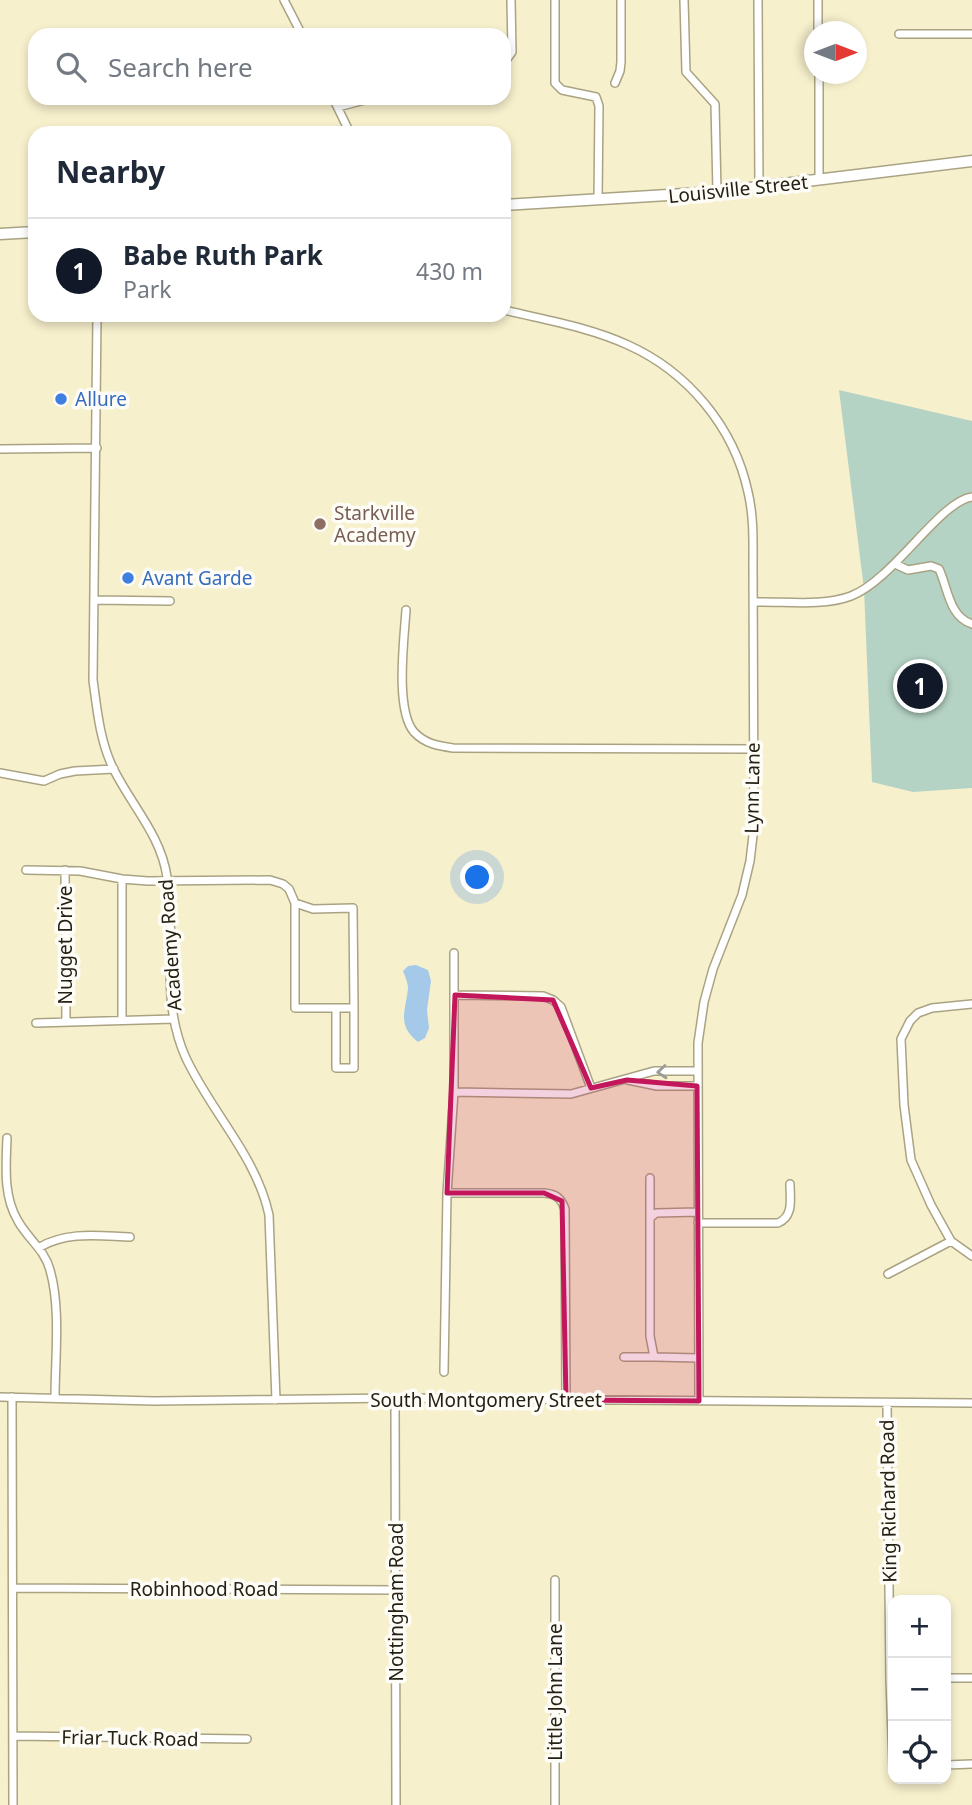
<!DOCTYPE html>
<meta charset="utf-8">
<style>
body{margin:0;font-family:"Noto Sans",sans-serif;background:#f6f6f7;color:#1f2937}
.controls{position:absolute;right:21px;bottom:21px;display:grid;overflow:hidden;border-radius:14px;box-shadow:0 4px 10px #0003}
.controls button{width:63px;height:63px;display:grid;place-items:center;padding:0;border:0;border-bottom:2px solid #e0e1e3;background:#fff;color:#1f2937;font:35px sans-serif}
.compass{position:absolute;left:804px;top:21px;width:63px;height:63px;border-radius:50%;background:#fff;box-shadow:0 4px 10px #0003;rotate:90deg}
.you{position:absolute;left:478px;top:878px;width:24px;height:24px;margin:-18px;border:5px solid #fff;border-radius:50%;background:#1a73e8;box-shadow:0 0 0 10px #1a73e833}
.badge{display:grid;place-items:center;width:46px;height:46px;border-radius:50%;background:#111827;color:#fff;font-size:23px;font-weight:700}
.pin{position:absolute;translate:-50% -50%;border:4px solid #fff;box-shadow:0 2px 7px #0006}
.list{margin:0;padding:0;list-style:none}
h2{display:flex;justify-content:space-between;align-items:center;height:91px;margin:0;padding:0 28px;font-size:30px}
h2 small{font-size:23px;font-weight:400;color:#747a83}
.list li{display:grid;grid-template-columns:46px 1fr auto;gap:21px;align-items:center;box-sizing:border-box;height:105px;padding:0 28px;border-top:2px solid #e0e1e3}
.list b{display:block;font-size:26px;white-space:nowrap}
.list p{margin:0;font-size:23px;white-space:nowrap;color:#747a83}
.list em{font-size:23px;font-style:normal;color:#747a83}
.icon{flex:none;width:38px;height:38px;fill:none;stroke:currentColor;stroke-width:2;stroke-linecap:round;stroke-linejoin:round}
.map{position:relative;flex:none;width:972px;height:1805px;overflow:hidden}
.search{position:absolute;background:#fff;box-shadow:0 4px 10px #0003;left:28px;top:28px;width:483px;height:77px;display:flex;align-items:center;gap:18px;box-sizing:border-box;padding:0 24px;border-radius:21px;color:#747a83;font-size:26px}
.panel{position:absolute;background:#fff;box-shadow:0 4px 10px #0003;left:28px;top:126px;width:483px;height:196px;border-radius:21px}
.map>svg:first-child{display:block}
.green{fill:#b5d3c5}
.water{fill:#a5c9e9}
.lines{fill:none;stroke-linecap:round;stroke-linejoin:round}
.minor-casing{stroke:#aaa383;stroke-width:10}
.major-casing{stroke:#aaa383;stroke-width:13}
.minor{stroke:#fff;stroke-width:7}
.major{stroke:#fff;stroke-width:10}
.oneway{stroke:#9c9b95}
.marked{fill:#c2185b;fill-opacity:0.2;stroke:#c2185b;stroke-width:5;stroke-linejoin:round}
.shop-dot{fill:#3f7fe0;stroke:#fefcf6;stroke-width:2.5}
.education-dot{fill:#8d6e63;stroke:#fefcf6;stroke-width:2.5}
.labels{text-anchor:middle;stroke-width:7;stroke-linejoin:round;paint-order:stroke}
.street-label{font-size:19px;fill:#242114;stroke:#fefcf6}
.shop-label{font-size:19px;fill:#366cbe;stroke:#fefcf6;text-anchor:start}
.education-label{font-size:19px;fill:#785e54;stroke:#fefcf6;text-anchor:start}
</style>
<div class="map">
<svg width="972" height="1805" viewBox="0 0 972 1805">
<rect width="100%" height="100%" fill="#f7f0cd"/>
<path class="green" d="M839,390L972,421V788L913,792L872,782L864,589Z"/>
<path class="water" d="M416,965L428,970L431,981L427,1010L429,1028L425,1038L418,1042C396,1024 406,1011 408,988C408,983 405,976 403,971L408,966Z"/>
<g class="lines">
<g class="minor-casing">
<path id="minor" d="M284,0L302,35
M555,0V83L562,90L596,97L599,106L598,200
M684,0L686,72L715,104L717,192
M758,0L759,187
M818,0V32
M899,34H972
M504,63L512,52L511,0
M819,74V180
M615,83L620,71L621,62V0
M333,98L350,133
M338,107L372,98
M504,310C545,320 589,327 628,345C688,372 734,427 748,492C754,517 753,542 753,567L754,827L750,861L742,895L713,969L704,1002L698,1043L699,1401
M97,315L93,680C97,710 100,741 113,768C131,805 161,835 167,877C177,938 159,996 185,1056C210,1111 256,1155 269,1215L276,1400
M0,449L97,448
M895,564L908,570L931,566L939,569C948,588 949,617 972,624
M95,600L170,601
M753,602C784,601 822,607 851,596C893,580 940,501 972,497
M406,610C404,640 395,710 414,732C425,744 439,746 453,748L753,749
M0,773L44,781L60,774L75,771L114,769
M26,870L80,871L122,879L148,881L270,880L283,884L289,889L295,903V1008H354L353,908L313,909L295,903
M65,870L66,1021
M122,879V1019
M455,995L543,996L553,1000L561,1007L591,1088
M972,1004L932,1008L918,1013L910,1021L901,1039L904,1105L911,1160L931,1205L951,1241L972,1256
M336,1008V1068H354V1008
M36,1023L174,1019
M628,1080L657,1086H697
M454,1092L571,1094L654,1071H697
M7,1138C6,1166 3,1196 18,1221C28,1239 45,1250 50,1270C61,1308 55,1358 55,1398
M650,1178V1218
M447,1193H544C556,1194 561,1198 565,1209L566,1400
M698,1212L656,1213L650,1218V1336L654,1357L699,1358
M698,1223H778C794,1216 790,1199 790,1184
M40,1247C68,1231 99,1236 130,1237
M888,1274L951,1241
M624,1357H654
M444,1372L447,1193L454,1092V953
M0,1397L154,1401L395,1398L972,1403
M12,1397L13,1805
M395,1398L396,1805
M887,1403L890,1679L893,1767
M555,1580V1805
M13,1588L396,1590
M946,1678H972
M13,1736L247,1739
M946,1765L972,1764"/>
</g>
<g class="major-casing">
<path id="major" d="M504,205L717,192L972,161
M0,234L35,232"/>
</g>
<use href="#minor" class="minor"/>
<use href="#major" class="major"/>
</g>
<defs><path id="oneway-chevron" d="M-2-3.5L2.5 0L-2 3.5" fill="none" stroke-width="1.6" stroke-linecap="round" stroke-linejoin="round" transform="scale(1.75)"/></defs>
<use class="oneway" href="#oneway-chevron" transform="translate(662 1072) rotate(175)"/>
<path class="marked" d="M455,995L553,1000L591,1088L627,1080L697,1086L699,1401L566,1400L562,1201L544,1193H447Z"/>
<g class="shop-dot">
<circle cx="61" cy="399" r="7"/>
<circle cx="128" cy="578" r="7"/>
</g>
<circle class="education-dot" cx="320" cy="524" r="7"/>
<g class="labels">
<g class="street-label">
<text transform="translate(738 189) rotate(-6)" y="7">Louisville Street</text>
<text transform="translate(752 788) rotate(-89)" y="7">Lynn Lane</text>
<text transform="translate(65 945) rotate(-90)" y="7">Nugget Drive</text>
<text transform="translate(170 945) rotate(-94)" y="7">Academy Road</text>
<text x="486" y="1407">South Montgomery Street</text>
<text transform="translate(888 1501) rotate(-91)" y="7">King Richard Road</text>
<text x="204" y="1596">Robinhood Road</text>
<text transform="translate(396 1602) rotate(-90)" y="7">Nottingham Road</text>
<text transform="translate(555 1692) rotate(-90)" y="7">Little John Lane</text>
<text transform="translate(130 1738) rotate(1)" y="7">Friar Tuck Road</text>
</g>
<g class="shop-label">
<text x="75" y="406">Allure</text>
<text x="142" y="585">Avant Garde</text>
</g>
<g class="education-label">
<text x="334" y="520">Starkville<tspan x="334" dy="22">Academy</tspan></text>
</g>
</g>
</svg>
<div class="controls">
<button>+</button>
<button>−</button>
<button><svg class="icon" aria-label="locate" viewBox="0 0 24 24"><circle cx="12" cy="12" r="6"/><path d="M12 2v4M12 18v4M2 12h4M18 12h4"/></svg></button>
</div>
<svg class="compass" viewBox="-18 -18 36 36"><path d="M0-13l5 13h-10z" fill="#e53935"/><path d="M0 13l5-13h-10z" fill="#747a83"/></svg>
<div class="you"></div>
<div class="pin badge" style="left:920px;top:686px">1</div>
<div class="search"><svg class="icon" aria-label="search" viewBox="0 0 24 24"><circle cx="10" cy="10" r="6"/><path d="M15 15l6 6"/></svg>Search here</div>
<section class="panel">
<h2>Nearby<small></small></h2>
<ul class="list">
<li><span class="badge">1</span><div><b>Babe Ruth Park</b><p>Park</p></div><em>430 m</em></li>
</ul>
</section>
</div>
